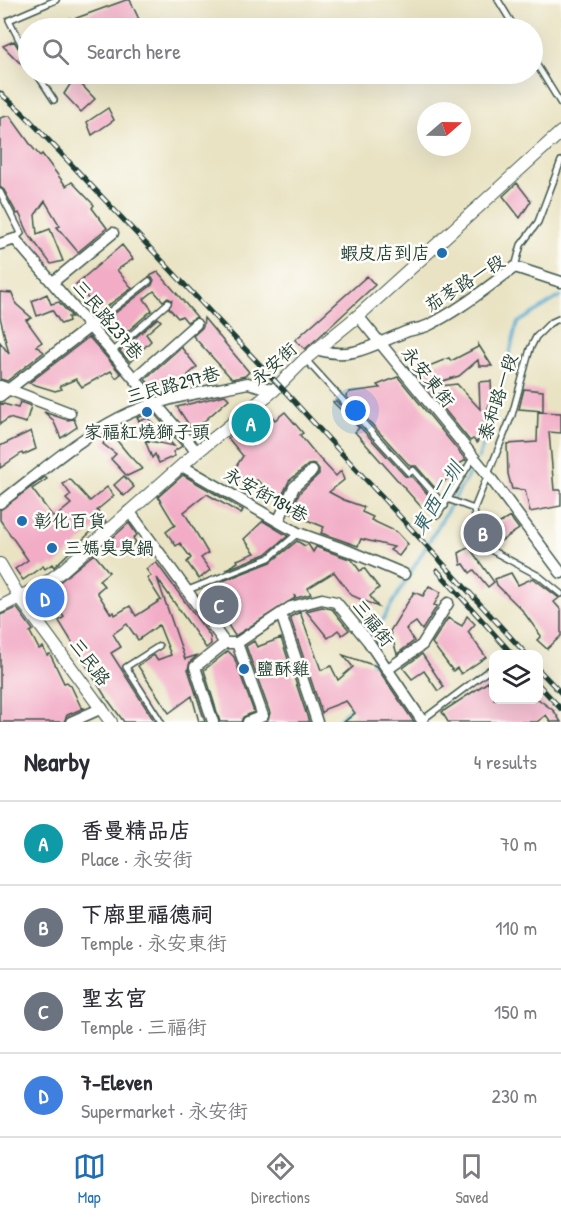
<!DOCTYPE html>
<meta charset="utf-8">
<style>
body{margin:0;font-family:"Patrick Hand","LXGW WenKai TC",sans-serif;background:#f2f2f3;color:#2b2b33}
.controls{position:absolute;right:18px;bottom:18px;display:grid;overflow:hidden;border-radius:12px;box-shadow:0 6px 24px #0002}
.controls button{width:54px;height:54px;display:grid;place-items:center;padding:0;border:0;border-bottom:2px solid #e1e1e2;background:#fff;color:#2b2b33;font:30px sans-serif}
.compass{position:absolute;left:417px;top:102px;width:54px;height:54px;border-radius:50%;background:#fff;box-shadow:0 6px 24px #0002;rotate:70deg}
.you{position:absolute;left:356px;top:411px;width:21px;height:21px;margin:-15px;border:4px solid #fff;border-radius:50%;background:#1a73e8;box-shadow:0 0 0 9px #1a73e833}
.badge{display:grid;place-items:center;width:39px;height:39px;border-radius:50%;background:#1f6fb2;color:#fff;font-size:20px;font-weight:700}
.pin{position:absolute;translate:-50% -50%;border:3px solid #fff;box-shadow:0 2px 6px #0006}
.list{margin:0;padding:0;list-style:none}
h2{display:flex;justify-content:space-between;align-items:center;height:78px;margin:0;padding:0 24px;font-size:26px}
h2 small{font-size:20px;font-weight:400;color:#7c7c81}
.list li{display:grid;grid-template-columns:39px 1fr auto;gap:18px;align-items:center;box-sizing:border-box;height:84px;padding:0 24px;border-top:2px solid #e1e1e2}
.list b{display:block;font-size:22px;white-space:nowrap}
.list p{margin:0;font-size:20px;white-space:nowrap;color:#7c7c81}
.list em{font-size:20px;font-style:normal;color:#7c7c81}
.icon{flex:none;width:33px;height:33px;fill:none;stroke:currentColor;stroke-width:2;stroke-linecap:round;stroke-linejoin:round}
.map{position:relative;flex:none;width:561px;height:722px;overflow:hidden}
.search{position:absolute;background:#fff;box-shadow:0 6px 24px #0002;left:18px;right:18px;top:18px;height:66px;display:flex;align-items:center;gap:15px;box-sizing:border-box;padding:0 21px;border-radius:33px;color:#7c7c81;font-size:22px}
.sheet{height:414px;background:#fff}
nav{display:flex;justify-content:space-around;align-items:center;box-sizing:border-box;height:84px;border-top:2px solid #e1e1e2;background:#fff;font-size:16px;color:#7c7c81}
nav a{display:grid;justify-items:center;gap:3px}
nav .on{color:#1f6fb2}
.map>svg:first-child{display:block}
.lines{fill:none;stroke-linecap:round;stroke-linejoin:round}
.stream{stroke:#51a9ce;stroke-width:3}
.building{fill:#f2acc6}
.service-casing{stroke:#3d5649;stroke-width:8}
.minor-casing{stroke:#3d5649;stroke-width:13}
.tertiary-casing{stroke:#3d5649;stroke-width:14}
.service{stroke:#fff;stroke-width:5}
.minor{stroke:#fff;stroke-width:10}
.tertiary{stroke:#fff;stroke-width:12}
.rail-casing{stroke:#1f3d34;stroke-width:5}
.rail{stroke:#fdfcf7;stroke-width:3;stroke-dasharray:9;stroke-linecap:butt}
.poi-dot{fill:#1f6fb2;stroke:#fdfcf7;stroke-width:2}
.labels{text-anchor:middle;stroke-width:5;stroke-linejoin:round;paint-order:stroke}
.poi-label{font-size:18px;fill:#1f3d34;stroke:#fdfcf7;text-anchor:start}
.street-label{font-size:18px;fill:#1f3d34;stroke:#fdfcf7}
.water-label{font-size:20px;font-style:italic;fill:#30636a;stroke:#fdfcf7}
</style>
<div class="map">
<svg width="561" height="722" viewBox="0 0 561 722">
<rect width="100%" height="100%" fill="#fdfcf7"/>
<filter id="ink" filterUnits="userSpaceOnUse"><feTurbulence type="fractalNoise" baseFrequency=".0167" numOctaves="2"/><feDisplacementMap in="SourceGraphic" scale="12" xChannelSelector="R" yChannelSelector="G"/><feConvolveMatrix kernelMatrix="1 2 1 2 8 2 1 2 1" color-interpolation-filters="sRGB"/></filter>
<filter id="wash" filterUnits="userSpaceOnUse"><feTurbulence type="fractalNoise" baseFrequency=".008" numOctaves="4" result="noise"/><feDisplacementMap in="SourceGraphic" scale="24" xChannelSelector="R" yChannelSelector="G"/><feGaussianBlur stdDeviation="1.35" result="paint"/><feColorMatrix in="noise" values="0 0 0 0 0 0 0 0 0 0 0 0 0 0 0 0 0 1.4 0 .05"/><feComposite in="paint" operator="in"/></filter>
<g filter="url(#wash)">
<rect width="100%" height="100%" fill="#e9e3c3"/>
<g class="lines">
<path class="stream" d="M478,458L494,419L517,323L561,296
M375,647L379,626L475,464
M371,668L374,653
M337,722L352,706"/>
</g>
<g id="blocks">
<path class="building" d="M126,0H130L143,28H52L70,18L71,20Z
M14,41L27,62L28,66L19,62L3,46Z
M66,74H94L81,84L95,99L81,112L64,94L71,83Z
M108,108L114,120L92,135L87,122Z
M7,116H10L33,148L40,156L42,154L66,186L72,182L94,205L92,208L107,228L78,252L57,227L60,226L45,201L35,215L37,234L50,229L63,261L51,264L30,236L19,213L17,214L4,190L0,187V118Z
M517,183L531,201L520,218L503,196Z
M122,245L133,259L117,270L132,288L99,312L76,284Z
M158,272L197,317L187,322L182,316L178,318L169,308L172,300L168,298L163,301L154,291L144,299L152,310L120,338L113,324L111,326L106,320L152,285L154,280L150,276Z
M367,276L375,285L319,337L305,349L295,340Z
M0,292L12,293L16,304L32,318L26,320L42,342L36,346L44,352L7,381L0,379V342L9,354L0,317Z
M47,294L51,304L59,302L72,317H68L69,321L61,324L52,310L37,316L32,301Z
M158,318L161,321L146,334L151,341L130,362L120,351Z
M204,318L249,372L245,376L232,379L193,336L203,327Z
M89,337L121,374L116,378L111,371L82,387L76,379L60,386L62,389L55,391L29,383Z
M478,344L492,366H479L478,360L459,376L439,382L440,386L457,384L480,409L479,382L491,381L492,405H489L477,443L473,439L470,441L440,404L444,400L425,386L414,372L449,358L451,361L478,347Z
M181,347L197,367L188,375L196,385L158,395L145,379Z
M398,377L466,460L451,469L454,473L436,489L416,466H410L346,396L350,392L380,388L377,385Z
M524,389L543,391V411L519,409Z
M225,395L229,399L193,431L177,407Z
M336,401L405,476L412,477L432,499L422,508L355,432L359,428L333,402Z
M20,402L31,406L26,423L9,418L0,424V403L18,408Z
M265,408L275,420L285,412L303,433L300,435L319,458L336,476L341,471L344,480L329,492L344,500L364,507L362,512L373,517L371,520L397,532L408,544L399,556L390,550L394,547L361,539L358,546L321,533L324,527L290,513L300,492L319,474V469L315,464L308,465L289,481L279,502L257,480L252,488L231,474L243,456L228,438Z
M44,412L67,420L74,419L77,427L61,438L53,420Z
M153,412L182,446L173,452L175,456L159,463L155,454L152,458L145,440L174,446L148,418L139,421L137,418Z
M538,412L561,413V433L549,432L554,490H561V506L530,512L525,490L512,489L508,474L507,444L537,442Z
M31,431L36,449L23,455L22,453L0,468V446Z
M110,432L128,454L142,469L127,476L111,459L116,454L103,444Z
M183,475L243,510L241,514L207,494L184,512L208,553L201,558L210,570L199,579L187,562L191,558L180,543L176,546L166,532L175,525L158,497Z
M124,476L134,487L124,496L114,485Z
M45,477L47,479L32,489L54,518L71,504L66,499L71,495L63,484L70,479L90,501L107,487L114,496L97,510L106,522L99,528L97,526L54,567L52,564L45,569L43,566L23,580L15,569L28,560L0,520V510Z
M510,517L519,529L501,541L494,529L484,535L482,532L481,524L500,523Z
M263,521L288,536L266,554L225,570L238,562L237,560L255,553L244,539Z
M129,523L137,535L133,538L136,542L120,554L109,541Z
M297,541L305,546L308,544L313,552L316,547L352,560L360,571L364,568L379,588L370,596L378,607L351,595L334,572L308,588L311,594L296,598L294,595L295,598L235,636L220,612L215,616L201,597L223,581L271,562Z
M469,547L494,582L488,587L474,570L470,573L464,564L461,565L459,553Z
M94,554L109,572L99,580L104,586L97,592L111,614L114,612L115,615L130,606L136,616L161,600L147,578L151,576L146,569L156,562L210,636L211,644L206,648L157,578L185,659L198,655L190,662L188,669L205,722H199L192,696L169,713L138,666L154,655L157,660L171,655L159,625L138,640L127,624L113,634L121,647L111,653L155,722H124L105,696L59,621L64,617L46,593Z
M511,573L518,585L533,578L559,598L554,602L561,610V636L547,649L537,640L541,636L522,610L497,585L495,579Z
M429,586L441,592L434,605L437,606L422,630L416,622L406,629L414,641L397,654L390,631L414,592L423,596Z
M322,607L332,609L349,630L342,635L338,630L328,638L306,611Z
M17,608L33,630L30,632L39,649L43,647L47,655L50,654L64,683L67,682L71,686L81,707L84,708L67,715L64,722H0V615Z
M300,612L321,670L331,666L338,680L353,667L343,655L376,666L414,722H344L355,713L346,701L325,709L322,713L290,617Z
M467,616L475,624L468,632L486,657L461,674L457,668L453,671L432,643L448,618L462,626Z
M281,638L309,722H267L270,713L246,646L254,641L257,647Z
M228,651L234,657L254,712L243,717L241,722H220L204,670Z
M422,654L444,687L438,691L424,671L412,679L403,668Z
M494,678V699H538L554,711L561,722H551L546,715L537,722H448L442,712Z"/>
</g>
</g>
<g filter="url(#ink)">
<use href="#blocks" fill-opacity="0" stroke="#3d5649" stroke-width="1.5"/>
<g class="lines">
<g class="service-casing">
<path id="service" d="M498,0L515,28
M28,57L9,20L56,0
M532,57L561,104
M37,74L54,100
M0,192L21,233L15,239
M515,267L521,245L538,222L561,161
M561,318L550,323L536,337L530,349L512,415L474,509L477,534L487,548L539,576L561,594
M92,325L149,281
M113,351L168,303
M306,360L409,473L413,470L445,506
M450,500L474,509
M438,515L473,458
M188,590L269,558L298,533
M159,646L126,667L161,722
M421,721L489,670"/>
</g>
<g class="minor-casing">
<path id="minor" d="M0,244L15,239L197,452
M53,282L113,233
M358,316L489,476L561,573
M319,350C353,360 372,345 403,333C411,329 421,329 429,325C460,310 487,287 515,267L561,282
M135,378L196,324
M0,386L70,413
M0,396L92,325
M182,466L298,533L349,551L404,574
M0,503C38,474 76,440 119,418C156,399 199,393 238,385L248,383L274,390
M129,511L225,643H237L291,607L322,599L336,602L368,641L423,722
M278,522L294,487L312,471
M281,614L317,722
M237,643L263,716L248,722
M388,669L422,645L448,603
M71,722L102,708
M213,722L195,667L225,643"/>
</g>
<g class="tertiary-casing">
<path id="tertiary" d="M0,564L20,598L111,722
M0,607L43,585L62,571L197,452L274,390L305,359L358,316L561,132"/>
</g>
<use href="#service" class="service"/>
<use href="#minor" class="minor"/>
<use href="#tertiary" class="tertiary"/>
<g class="rail-casing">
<path id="rail" d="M0,93L23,113L279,385L526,654
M437,570L512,654
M538,669L561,693
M538,684L561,709"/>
</g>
<use href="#rail" class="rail"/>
</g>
</g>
<g class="poi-dot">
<circle cx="442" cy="253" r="6"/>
<circle cx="147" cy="412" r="6"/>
<circle cx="22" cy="521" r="6"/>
<circle cx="52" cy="548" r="6"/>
<circle cx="244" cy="669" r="6"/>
</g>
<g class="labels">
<g class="poi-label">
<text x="430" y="259" text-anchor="end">蝦皮店到店</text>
<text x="147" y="438" text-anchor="middle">家福紅燒獅子頭</text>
<text x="34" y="527">彰化百貨</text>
<text x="64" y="554">三媽臭臭鍋</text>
<text x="256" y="675">鹽酥雞</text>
</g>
<g class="street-label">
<text transform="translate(465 283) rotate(-32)" y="6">茄苳路一段</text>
<text transform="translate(108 320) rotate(50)" y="6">三民路237巷</text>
<text transform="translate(274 364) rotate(-42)" y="6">永安街</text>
<text transform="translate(428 377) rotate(51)" y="6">永安東街</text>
<text transform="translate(173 385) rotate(-15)" y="6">三民路297巷</text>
<text transform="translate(498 397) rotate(-72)" y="6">泰和路一段</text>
<text transform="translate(266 495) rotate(29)" y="6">永安街184巷</text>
<text transform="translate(373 623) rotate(52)" y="6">三福街</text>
<text transform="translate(90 662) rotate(53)" y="6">三民路</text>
</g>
<g class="water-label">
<text transform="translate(437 498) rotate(-59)" y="7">東西二圳</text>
</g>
</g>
</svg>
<div class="controls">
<button><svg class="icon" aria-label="layers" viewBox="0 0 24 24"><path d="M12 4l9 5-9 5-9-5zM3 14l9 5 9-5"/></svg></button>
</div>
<svg class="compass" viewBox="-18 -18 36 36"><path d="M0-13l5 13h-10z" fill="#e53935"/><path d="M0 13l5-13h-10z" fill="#7c7c81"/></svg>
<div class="you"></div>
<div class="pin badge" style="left:251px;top:423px;background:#0f9aa8">A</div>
<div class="pin badge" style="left:483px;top:533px;background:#6b7280">B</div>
<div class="pin badge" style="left:219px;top:605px;background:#6b7280">C</div>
<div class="pin badge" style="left:45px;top:598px;background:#3f7fe0">D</div>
<div class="search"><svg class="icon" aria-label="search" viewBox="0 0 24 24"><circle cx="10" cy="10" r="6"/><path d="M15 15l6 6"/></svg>Search here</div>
</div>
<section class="sheet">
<h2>Nearby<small>4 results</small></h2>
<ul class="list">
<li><span class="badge" style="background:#0f9aa8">A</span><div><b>香曼精品店</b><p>Place · 永安街</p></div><em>70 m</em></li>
<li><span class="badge" style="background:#6b7280">B</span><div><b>下廍里福德祠</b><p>Temple · 永安東街</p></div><em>110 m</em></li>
<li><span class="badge" style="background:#6b7280">C</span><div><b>聖玄宮</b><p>Temple · 三福街</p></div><em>150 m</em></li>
<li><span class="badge" style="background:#3f7fe0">D</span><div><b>7-Eleven</b><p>Supermarket · 永安街</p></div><em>230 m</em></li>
</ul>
</section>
<nav>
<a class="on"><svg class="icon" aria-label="map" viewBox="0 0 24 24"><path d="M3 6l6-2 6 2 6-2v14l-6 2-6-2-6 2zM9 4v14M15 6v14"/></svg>Map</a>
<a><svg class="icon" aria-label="directions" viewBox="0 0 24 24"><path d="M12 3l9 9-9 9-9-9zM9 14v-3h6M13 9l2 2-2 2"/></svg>Directions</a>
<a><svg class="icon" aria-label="saved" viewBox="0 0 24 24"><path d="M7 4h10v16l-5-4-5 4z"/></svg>Saved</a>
</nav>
